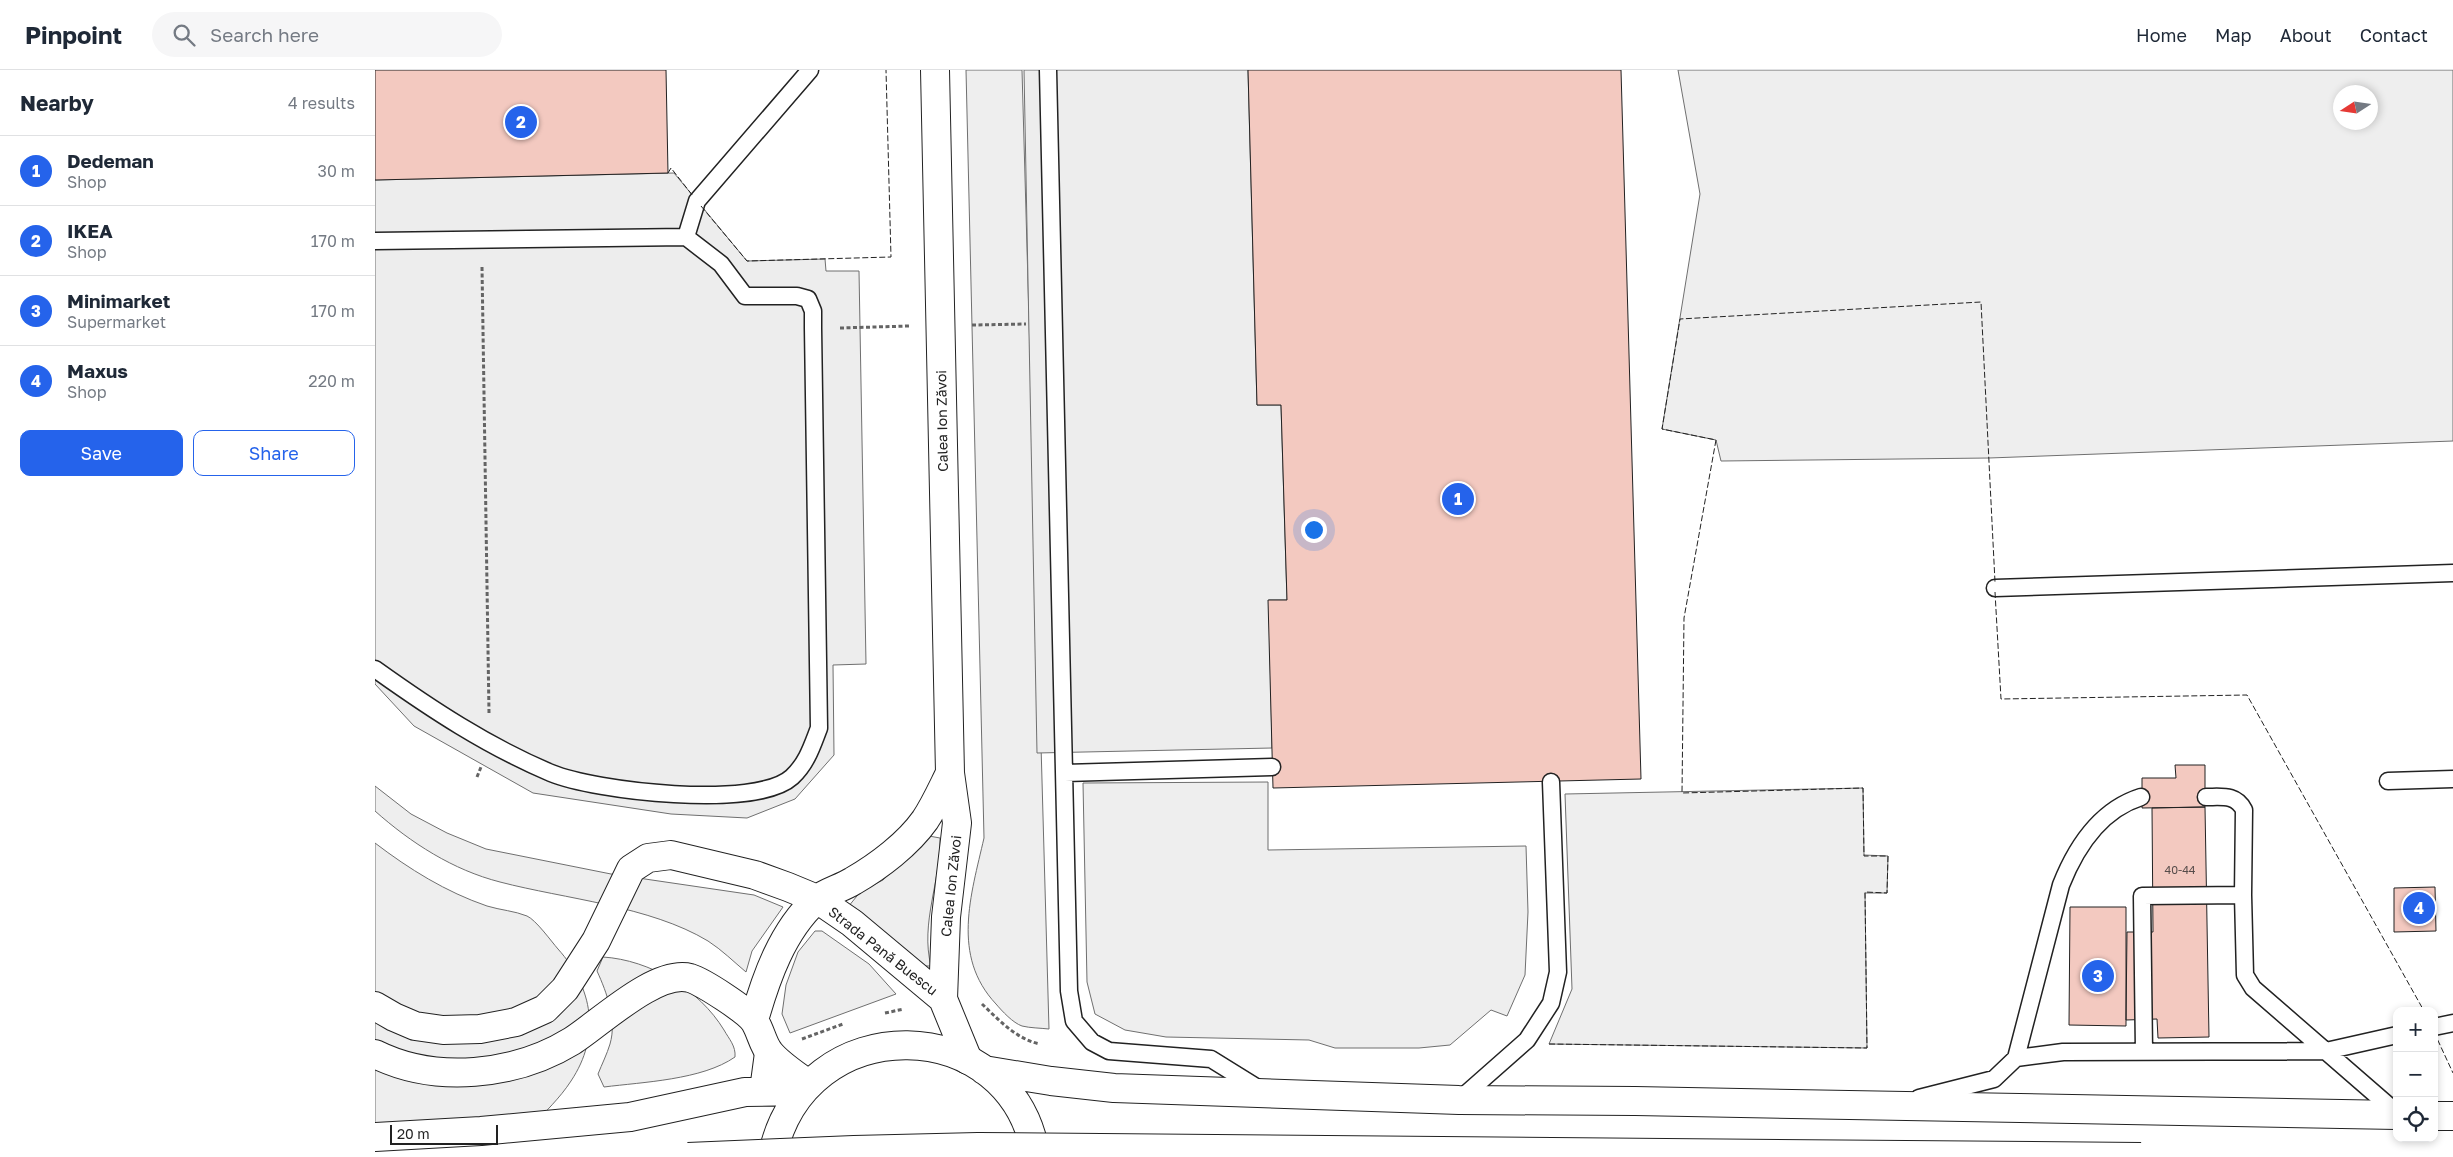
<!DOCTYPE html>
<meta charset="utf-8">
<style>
body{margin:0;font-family:"Golos Text",sans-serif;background:#f6f6f7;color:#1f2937}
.controls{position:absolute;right:15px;bottom:15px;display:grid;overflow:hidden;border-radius:10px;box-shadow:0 2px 8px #0003}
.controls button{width:45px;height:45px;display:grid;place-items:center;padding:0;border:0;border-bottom:1px solid #e0e1e3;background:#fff;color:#1f2937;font:25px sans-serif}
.compass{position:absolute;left:1958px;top:15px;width:45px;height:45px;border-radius:50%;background:#fff;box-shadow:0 2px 8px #0003;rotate:258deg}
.scale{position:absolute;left:15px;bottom:12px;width:108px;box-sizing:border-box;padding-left:5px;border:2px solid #222;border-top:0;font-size:14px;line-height:18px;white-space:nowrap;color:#222;-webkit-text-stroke:4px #fff;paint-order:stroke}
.you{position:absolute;left:938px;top:459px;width:18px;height:18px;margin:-12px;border:4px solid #fff;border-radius:50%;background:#1a73e8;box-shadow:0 0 0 8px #1a73e833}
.badge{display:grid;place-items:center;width:32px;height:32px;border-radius:50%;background:#2563eb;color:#fff;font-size:16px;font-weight:700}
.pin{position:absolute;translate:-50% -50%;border:2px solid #fff;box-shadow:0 1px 5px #0006}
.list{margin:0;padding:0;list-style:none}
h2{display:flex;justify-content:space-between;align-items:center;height:65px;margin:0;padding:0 20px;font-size:21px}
h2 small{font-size:16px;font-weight:400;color:#747a83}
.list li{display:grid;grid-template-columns:32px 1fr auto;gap:15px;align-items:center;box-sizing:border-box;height:70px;padding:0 20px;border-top:1px solid #e0e1e3}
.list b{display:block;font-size:19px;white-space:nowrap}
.list p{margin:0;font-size:16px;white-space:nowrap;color:#747a83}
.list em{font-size:16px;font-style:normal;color:#747a83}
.actions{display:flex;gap:10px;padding:15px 20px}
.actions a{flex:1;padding:11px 0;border:1px solid #2563eb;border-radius:10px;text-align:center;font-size:18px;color:#2563eb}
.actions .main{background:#2563eb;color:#fff}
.icon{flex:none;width:28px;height:28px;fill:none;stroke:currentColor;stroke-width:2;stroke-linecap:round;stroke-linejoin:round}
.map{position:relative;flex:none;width:2078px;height:1087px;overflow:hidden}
header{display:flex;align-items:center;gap:30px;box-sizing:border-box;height:70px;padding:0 25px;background:#fff;border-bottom:1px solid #e0e1e3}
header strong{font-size:24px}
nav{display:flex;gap:28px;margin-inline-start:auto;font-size:18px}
.search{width:350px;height:45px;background:#f6f6f7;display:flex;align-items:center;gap:12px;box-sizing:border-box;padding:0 18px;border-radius:28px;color:#747a83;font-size:19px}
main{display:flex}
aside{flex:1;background:#fff}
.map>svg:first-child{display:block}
.green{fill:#eee;stroke:#6f6f6f;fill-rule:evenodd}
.parking{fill:#ededed;stroke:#6f6f6f}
.building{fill:#f3c9c0;stroke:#222}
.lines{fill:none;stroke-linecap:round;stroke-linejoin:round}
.lane-casing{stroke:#222;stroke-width:19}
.street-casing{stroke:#222;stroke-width:30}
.highway-casing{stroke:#222;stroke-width:30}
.path{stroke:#646464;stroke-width:3;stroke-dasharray:4 2.5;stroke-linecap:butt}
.lane{stroke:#fff;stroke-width:16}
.street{stroke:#fff;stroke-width:28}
.highway{stroke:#fff;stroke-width:28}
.highway-bridge-casing{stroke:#222;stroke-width:30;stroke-linecap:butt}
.highway-bridge{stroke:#fff;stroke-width:28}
.fence{stroke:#222;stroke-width:1;stroke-dasharray:6 2.5;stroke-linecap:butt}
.labels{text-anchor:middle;stroke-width:4;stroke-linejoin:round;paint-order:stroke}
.number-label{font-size:11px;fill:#564c4a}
.street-label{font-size:14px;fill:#222;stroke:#fff}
</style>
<header>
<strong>Pinpoint</strong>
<div class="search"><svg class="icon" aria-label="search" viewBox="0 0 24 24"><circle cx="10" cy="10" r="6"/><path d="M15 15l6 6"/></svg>Search here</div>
<nav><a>Home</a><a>Map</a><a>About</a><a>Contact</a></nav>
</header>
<main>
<aside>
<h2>Nearby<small>4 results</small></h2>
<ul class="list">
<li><span class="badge">1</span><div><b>Dedeman</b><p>Shop</p></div><em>30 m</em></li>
<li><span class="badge">2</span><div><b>IKEA</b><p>Shop</p></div><em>170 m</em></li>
<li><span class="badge">3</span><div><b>Minimarket</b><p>Supermarket</p></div><em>170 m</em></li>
<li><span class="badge">4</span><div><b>Maxus</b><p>Shop</p></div><em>220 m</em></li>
</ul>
<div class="actions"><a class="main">Save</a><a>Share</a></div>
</aside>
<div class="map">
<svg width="2078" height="1087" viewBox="0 0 2078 1087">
<rect width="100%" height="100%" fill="#fff"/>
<path class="green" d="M591,0H647L674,959C665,958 655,958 647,956C638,953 627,941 621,934C576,886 596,825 609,768Z
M1303,0H2078V371L1614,388L1346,391L1341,370L1287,359L1325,124ZM1966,22H1996V52H1966Z
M893,712V780L1151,776L1153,842L1150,905L1132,946L1116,940L1075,975L1044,978H960L934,970L791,967L750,960L720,944L712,912L708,713Z
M0,716L36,744L72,763L111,779L236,804L379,825L408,837L377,881L371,902C359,892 347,880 333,871C275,836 190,829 125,812C78,800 36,773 0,741Z
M1488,718L1489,785L1513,786L1512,823H1490L1492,978L1174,974L1197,919L1190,724Z
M554,766L565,768C566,811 545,853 556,896H548L473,837L486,821L508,810Z
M0,773C34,799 71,822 112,836C125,840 140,841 152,846C161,850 176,871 183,879C218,918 226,966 196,1011C185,1028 170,1042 156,1057L0,1066Z
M440,861H447L494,894L521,924L415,963L407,944L411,915L423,882Z
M228,887C275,890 324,919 349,960C354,969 361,976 360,987C327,1010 268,1012 229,1017L223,1004C227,994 232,984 235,974C242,950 232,923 222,901Z"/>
<path class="parking" d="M649,0H873L882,335H906L912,530H894L897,678L662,683Z
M299,103L372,191L450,189L451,201H484L491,594L458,595L459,685L420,729L372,748L296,744L158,723L39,656L0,614V110Z"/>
<path class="building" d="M0,0H291L293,103L0,110Z
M873,0H1246L1266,709L898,718L893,530H912L906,335H882Z
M1800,695H1830V737L1767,738V708H1801Z
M1830,737L1834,967L1783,968L1782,949L1751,950L1752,862H1778L1777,738Z
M2060,817L2061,861L2019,862V818Z
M1695,837H1751V956L1694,955Z"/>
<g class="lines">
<g class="lane-casing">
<path id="lane" d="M673,0L694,921L699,951L717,972L734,981L836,989L886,1020
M311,167L322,131L435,0
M0,171L311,167L346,194L370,226H422L433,229L438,241V258L444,658C437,676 432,693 417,707C381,740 219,721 176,703C112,676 56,639 0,599
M1620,518L2078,503
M690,703L897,697
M2013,711L2078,709
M1831,727C1847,727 1861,724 1869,740L1868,825
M2059,957L2078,953
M1769,981L1767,826L1868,825L1870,905L1878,918L2022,1043
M1641,988L1686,815C1701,777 1725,740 1766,727
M1544,1028L1619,1009L1641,988L1688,982L1951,981L2022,965
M1084,1030L1152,970L1176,933L1183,902L1176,712"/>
</g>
<g class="street-casing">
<path id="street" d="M560,0L575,703L582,753L571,847L568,929
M0,936L19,947L40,956L68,960L105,959L141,952L170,939L190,919L221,871L256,799L273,788L296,785L380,805L413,817L442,829L477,853L568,929L593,990
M379,950C391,908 407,861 441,830C451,822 467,818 478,811C504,796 533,774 550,750C560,735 567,719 575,703
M0,984C60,1014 140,1006 197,971C224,954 281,899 315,908C328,912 373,941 380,952C386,962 388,975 395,983C405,995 421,1005 433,1014"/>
</g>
<g class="highway-casing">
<path id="highway" d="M609,1000L676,1011L739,1018L1084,1030L1260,1031L2022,1045
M389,1020L394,983
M2059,1046H2078
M0,1067L106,1061L255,1047L370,1022L427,1021
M397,1087C428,935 639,941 661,1087"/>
</g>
<path class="path" d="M107,197L114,643
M597,255L651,254
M465,258L534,256
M102,707L106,697
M607,934C624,950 641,969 665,974
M510,943L529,939
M427,969L468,954"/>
<use href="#lane" class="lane"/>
<use href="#street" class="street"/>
<use href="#highway" class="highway"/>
<g class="highway-bridge-casing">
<path id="highway-bridge" d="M313,1087L479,1080L603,1077L1766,1087"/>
</g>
<use href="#highway-bridge" class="highway-bridge"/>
<path class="fence" d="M293,103L296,98L318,126
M326,136L372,191L516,187L511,0
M1620,522L1626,629L1872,625L2049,941
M2059,962L2078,1003
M1174,974L1492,978L1490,822L1512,823L1513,786H1489L1488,718L1307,723L1309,548L1341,370L1287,359L1305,249L1606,232L1620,512"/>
</g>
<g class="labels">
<g class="number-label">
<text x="1805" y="804">40-44</text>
</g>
<g class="street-label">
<text transform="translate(567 351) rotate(-91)" y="5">Calea Ion Zăvoi</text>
<text transform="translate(576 816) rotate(-84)" y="5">Calea Ion Zăvoi</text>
<text transform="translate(508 881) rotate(38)" y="5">Strada Pană Buescu</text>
</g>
</g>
</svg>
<div class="controls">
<button>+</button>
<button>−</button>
<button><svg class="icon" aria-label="locate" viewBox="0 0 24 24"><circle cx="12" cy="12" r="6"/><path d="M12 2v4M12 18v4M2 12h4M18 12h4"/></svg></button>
</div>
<svg class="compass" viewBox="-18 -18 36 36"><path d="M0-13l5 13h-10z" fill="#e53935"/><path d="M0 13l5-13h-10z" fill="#747a83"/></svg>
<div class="scale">20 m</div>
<div class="you"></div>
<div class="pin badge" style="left:1083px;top:429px">1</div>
<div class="pin badge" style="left:146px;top:52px">2</div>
<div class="pin badge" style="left:1723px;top:906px">3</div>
<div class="pin badge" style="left:2044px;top:838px">4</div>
</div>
</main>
